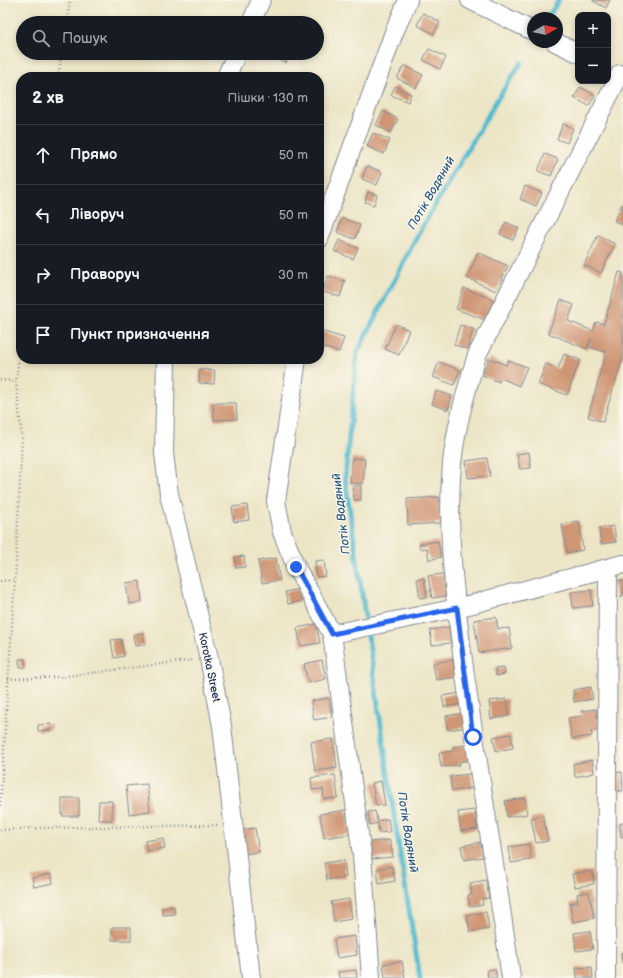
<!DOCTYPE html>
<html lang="uk">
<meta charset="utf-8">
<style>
body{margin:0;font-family:"Balsamiq Sans",sans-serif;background:#242831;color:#f1f3f6}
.controls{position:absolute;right:12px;top:12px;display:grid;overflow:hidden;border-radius:8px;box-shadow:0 2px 6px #0003}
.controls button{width:36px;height:36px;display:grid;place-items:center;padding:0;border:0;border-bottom:1px solid #363941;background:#171b24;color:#f1f3f6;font:20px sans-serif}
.compass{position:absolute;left:527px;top:12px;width:36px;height:36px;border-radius:50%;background:#171b24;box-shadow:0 2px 6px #0003;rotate:81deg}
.stop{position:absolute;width:12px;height:12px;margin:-9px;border:3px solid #2563eb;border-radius:50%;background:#fff}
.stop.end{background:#2563eb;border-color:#fff;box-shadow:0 1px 4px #0008}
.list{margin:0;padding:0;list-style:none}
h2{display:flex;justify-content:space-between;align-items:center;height:52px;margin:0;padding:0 16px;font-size:17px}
h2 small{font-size:13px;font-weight:400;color:#9ea1a6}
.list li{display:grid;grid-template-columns:26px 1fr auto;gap:12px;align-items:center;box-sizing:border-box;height:60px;padding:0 16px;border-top:1px solid #363941}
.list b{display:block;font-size:15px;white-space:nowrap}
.list em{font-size:13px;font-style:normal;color:#9ea1a6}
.icon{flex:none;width:22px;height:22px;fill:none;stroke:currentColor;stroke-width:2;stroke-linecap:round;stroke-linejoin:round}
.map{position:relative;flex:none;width:623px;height:978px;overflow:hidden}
.search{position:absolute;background:#171b24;box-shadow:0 2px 6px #0003;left:16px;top:16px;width:308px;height:44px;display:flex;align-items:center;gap:10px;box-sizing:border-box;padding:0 14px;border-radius:22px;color:#9ea1a6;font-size:15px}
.panel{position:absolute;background:#171b24;box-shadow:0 2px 6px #0003;left:16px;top:72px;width:308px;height:292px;border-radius:16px}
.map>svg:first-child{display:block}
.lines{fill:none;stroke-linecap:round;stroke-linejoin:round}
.stream{stroke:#51bace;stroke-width:5}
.building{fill:#cf9675}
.minor-casing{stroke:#848a92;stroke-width:20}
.path{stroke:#848a92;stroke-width:2.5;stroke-dasharray:1 3;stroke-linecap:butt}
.minor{stroke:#fff;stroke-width:18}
.route{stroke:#2563eb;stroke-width:5}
.labels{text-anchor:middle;stroke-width:3;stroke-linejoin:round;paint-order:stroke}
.street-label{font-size:11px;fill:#1b2f5e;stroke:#fbf7ec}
.water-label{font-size:12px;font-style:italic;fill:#2b5980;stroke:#fbf7ec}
</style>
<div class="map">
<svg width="623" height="978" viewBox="0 0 623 978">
<rect width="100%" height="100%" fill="#fbf7ec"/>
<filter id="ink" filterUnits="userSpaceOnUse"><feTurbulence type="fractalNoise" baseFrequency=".025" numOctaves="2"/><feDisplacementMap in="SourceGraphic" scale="8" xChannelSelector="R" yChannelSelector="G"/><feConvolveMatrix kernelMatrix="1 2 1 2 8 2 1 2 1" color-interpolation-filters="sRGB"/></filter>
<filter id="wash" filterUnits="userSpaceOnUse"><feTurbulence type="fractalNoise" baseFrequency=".012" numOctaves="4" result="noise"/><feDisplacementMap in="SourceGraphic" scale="16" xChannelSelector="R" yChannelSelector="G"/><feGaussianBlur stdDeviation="0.9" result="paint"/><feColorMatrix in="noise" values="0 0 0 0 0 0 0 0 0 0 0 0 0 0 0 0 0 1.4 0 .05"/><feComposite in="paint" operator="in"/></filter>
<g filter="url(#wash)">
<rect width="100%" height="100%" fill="#ece5c6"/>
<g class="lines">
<path class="stream" d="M550,14L559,0
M420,978L396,828L345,478L357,353L419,232L497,100L521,63"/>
</g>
<g id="blocks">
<path class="building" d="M593,0H610L606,8L593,1Z
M423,13L440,22L434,34L417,25Z
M429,49L446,57L440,69L423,60Z
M273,53H290L286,63L272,57Z
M404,65L423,75L416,88L397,78Z
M395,86L411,94L408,102L391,95Z
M580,87L595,95L589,106L574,98Z
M383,111L398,119L391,133L376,125Z
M563,124L573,128L567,143L557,139Z
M373,133L390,140L384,154L367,146Z
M545,154L558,159L551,176L538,171Z
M367,166L382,172L377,185L362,179Z
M525,186L542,193L536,206L520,199Z
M368,192L377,195L374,205L365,202Z
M622,204L623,205V225L614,221Z
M342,218L360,225L355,239L337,232Z
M506,222L519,228L513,240L500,234Z
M598,235L615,244L601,273L584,265Z
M339,240L358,248L353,259L334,251Z
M478,252L508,266L496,291L467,278Z
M619,272L623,273V358L603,422L588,417L606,352L589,347L591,339L587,349L548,333L561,300L574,305L568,321L593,331L596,322L604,324Z
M328,276L345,281L340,297L323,292Z
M464,288L496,301L488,321L456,309Z
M396,324L409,330L399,355L385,349Z
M460,325L473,329L467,349L454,345Z
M321,331L344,338L339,352L319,346V338Z
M564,354L580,360L567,395L538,384L546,364L558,369Z
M489,358L506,365L508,360L527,367L519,386L501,378L499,382L482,375Z
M201,359H240V362L201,361Z
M439,362L460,370L454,385L433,377Z
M200,369L215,371L214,384L199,383Z
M436,391L452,396L448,410L432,404Z
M213,403H236L237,419L214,420Z
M529,452L531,468L520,469L517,454Z
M352,458L365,459L363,484L350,483Z
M487,458L490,476L468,478L466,461Z
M353,486H361V500H354Z
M439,497L441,523L408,525L407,499Z
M247,505L249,520L234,522L232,507Z
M579,521L583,550L567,553L562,524Z
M614,526L616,542L601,544L599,528Z
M438,541L441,557L429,560L427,548L420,549L419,544Z
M244,556L245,567L236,568L235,557Z
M276,558L280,580L262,583L258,561Z
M324,560L326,576L317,577L315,561Z
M443,574L447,596L432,598L428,576Z
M424,578L427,597L420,598L417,579Z
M623,580V596L616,597L613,581Z
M140,581L142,602L129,604L126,583Z
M299,589L301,601L288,604L285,592Z
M591,590L593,606L573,608L571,592Z
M496,617L498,629L509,628L512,648L479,653L474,620Z
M316,624L320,643L301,646L297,628Z
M449,627L451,643L432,645L430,630Z
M143,633L145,645L135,646L133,635Z
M121,639L124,656L114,658L111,640Z
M19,659H25L26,667L20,668Z
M322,660L326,679L308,683L304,664Z
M453,660L456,677L436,680L433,663Z
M504,667L505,674L496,676L495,668Z
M591,687L593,699L574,702L573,690Z
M461,693L463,704L444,707L442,696Z
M329,698L332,717L314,720L311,701Z
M507,699L509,716L491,719L489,701Z
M596,709L600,729L591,731L592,736L572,739L568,718L582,716L581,711Z
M464,713L467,727L448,730L446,716Z
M51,724V730L38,731V725Z
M511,734L513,748L496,751L493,737Z
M333,739L337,768L315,771L311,742Z
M467,745L470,760L459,762L460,765L441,767L439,753L453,751L452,747Z
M592,760L594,773L575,777L573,764Z
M622,772L623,791H612L611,773Z
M471,774L473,788L452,791L450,776Z
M335,775L338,798L324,799L323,789L312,790L311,778Z
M381,781L385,805L376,806L372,783Z
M147,784L150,811L129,814L126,786Z
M62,798H79V816H62Z
M525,798L527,814L507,817L505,801Z
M99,801H112V820H98Z
M346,810L350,834L324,838L320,814Z
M475,810L477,829L461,831L458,812Z
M375,811L377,821L388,819L390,832L379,833L378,823L370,825L368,812Z
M543,816L548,841L536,843L531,818Z
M620,823H623V837H621Z
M255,828L259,852L245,854L242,830Z
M163,838L165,848L147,851L145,841Z
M390,840L393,857L372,859L370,842Z
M481,842L483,857L464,860L461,846Z
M529,844L531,860L511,863L509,847Z
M344,860L346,877L327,880L324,863Z
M392,866L395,881L379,884L377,869Z
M592,871L594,884L575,887L572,874Z
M51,874L53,883L34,887L32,878Z
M486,880L489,898L482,899L483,905L470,907L468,895L472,894L470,883Z
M589,892L594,918L573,922L570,903L578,902L577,894Z
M349,899L352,919L334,922L331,902Z
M174,906L175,914L163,915L162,908Z
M486,912L489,929L470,932L467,915Z
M112,927H131V940H112Z
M590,931L593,949L576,951L574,933Z
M355,936L357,955L337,958L334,939Z
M623,952V963H622L621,953Z
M402,961L405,978H385L383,964Z
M592,967L593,978H577L576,968Z
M495,969L497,978H488L487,970Z
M356,970L357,978H339L338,972Z"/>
</g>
</g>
<g filter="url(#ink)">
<use href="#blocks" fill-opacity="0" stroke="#848a92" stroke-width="1"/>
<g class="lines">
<g class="minor-casing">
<path id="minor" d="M470,0L533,31
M251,23L261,0
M555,42L578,53
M226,77L237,53
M319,239L393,35L408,0
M166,359L164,453L169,494L209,658L222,726L251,978
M297,359L276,501L282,532L296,567L332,634L362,855L371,978
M332,634L457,608L623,564
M511,978C497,874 478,772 464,668C455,600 446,532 452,463C456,426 466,391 477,355L620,74
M606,978L608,568"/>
</g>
<path class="path" d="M67,23L70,0
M58,77L62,53
M0,380L15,381
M0,581L15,580
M8,679L59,677L193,660
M0,806L15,580L22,439L16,381L21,341
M0,830L39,828L217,825"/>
<use href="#minor" class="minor"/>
</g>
</g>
<g class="lines" filter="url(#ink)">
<path class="route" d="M296,567L332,634L457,608L473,737"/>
</g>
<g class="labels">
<g class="street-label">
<text transform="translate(210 667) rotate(78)" y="4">Korotka Street</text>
</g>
<g class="water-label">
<text transform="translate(431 193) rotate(-60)" y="4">Потік Водяний</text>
<text transform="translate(341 514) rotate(-97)" y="4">Потік Водяний</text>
<text transform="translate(408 832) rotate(81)" y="4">Потік Водяний</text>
</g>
</g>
</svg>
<div class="controls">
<button>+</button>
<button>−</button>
</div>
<svg class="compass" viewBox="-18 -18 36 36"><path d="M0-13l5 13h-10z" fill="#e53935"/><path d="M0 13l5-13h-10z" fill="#9ea1a6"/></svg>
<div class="stop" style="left:473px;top:737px"></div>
<div class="stop end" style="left:296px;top:567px"></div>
<div class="search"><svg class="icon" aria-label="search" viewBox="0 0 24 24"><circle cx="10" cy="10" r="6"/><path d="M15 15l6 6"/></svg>Пошук</div>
<section class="panel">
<h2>2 хв<small>Пішки · 130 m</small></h2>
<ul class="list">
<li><svg class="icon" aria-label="ahead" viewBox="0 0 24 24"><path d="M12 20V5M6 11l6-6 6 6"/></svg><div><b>Прямо</b></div><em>50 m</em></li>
<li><svg class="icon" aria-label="left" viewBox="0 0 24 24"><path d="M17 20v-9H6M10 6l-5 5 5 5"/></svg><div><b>Ліворуч</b></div><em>50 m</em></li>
<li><svg class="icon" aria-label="right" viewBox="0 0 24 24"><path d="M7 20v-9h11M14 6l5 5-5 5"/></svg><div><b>Праворуч</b></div><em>30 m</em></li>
<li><svg class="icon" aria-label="arrive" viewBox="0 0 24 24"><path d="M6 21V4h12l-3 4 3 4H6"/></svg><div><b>Пункт призначення</b></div></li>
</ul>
</section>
</div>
